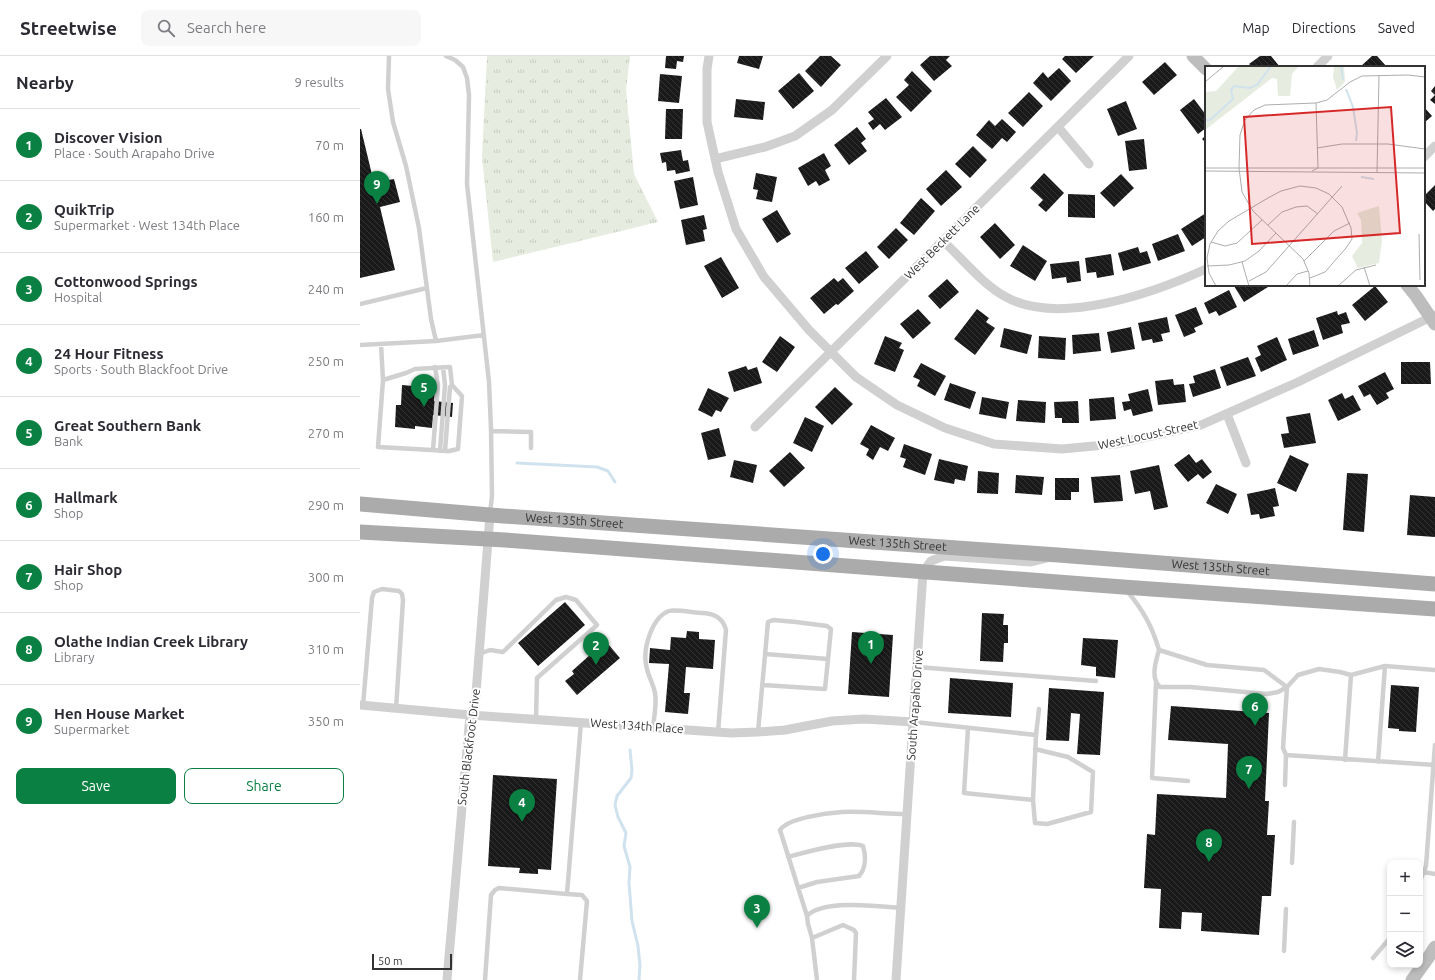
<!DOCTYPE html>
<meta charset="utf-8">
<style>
body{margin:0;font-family:Ubuntu,sans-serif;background:#f7f7f7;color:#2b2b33}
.controls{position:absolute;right:12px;bottom:12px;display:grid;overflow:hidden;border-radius:8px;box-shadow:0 2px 6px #0003}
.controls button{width:36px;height:36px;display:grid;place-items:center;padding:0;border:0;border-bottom:1px solid #e1e1e2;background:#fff;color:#2b2b33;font:20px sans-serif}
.scale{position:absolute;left:12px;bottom:10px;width:80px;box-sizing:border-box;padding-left:4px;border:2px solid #333;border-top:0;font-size:11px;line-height:14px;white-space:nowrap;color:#333;-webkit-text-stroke:3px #fff;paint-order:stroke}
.you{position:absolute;left:463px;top:498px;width:14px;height:14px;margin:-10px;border:3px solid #fff;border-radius:50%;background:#1a73e8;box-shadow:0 0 0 6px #1a73e833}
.badge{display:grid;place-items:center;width:26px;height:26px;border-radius:50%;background:#0b8043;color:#fff;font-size:13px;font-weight:700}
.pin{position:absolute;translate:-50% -33px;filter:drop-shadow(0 1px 2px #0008)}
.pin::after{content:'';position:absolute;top:21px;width:14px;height:12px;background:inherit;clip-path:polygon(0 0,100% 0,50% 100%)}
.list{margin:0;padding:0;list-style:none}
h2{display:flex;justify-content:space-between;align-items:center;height:52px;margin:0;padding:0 16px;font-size:17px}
h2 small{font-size:13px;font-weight:400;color:#7c7c81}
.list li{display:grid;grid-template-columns:26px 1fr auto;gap:12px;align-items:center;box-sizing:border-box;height:72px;padding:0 16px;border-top:1px solid #e1e1e2}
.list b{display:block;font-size:15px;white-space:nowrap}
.list p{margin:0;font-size:13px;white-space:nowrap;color:#7c7c81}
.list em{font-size:13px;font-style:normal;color:#7c7c81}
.actions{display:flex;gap:8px;padding:12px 16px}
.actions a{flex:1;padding:9px 0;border:1px solid #0b8043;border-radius:8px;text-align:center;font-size:14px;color:#0b8043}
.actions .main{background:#0b8043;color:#fff}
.icon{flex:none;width:22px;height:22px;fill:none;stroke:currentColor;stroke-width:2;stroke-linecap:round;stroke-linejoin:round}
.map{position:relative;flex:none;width:1075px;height:924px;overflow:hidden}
header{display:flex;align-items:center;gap:24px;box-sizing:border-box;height:56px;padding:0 20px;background:#fff;border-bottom:1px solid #e1e1e2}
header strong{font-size:19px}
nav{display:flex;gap:22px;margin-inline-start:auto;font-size:14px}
.search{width:280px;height:36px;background:#f7f7f7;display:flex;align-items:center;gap:10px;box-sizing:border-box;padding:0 14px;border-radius:8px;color:#7c7c81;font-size:15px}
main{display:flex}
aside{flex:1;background:#fff}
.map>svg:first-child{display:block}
.grass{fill:url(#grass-tufts)}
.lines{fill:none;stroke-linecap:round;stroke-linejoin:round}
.stream{stroke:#cfe2ee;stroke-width:3}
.building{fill:url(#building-back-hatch)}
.lane{stroke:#d0d0d0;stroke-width:4.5}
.street{stroke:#d0d0d0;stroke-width:9}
.secondary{stroke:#bdbdbd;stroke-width:13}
.primary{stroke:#ababab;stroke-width:15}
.labels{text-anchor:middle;stroke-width:4;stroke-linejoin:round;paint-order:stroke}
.street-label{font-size:12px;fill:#333;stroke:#fff}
.inset-river{fill:none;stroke:#cfe2ee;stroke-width:2}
.inset-road{fill:none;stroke:#adadad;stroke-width:1}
.view{fill:#d62828;fill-opacity:0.15;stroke:#d62828;stroke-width:2}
.inset-edge{fill:none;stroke:#333;stroke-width:2}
</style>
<header>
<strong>Streetwise</strong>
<div class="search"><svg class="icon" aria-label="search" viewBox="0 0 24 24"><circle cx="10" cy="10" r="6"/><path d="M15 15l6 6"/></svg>Search here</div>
<nav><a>Map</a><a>Directions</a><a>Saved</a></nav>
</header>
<main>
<aside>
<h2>Nearby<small>9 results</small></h2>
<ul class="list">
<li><span class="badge">1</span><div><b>Discover Vision</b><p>Place · South Arapaho Drive</p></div><em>70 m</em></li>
<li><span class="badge">2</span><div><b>QuikTrip</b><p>Supermarket · West 134th Place</p></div><em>160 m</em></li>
<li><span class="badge">3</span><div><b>Cottonwood Springs</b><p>Hospital</p></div><em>240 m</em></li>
<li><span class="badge">4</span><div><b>24 Hour Fitness</b><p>Sports · South Blackfoot Drive</p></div><em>250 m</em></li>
<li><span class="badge">5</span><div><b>Great Southern Bank</b><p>Bank</p></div><em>270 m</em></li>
<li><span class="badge">6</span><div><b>Hallmark</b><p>Shop</p></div><em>290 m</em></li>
<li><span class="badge">7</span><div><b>Hair Shop</b><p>Shop</p></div><em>300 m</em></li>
<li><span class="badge">8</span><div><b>Olathe Indian Creek Library</b><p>Library</p></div><em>310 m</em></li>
<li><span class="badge">9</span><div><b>Hen House Market</b><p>Supermarket</p></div><em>350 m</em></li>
</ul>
<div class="actions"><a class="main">Save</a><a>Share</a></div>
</aside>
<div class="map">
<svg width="1075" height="924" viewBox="0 0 1075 924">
<defs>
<pattern id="grass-tufts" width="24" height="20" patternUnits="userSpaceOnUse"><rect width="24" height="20" fill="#e6ecdf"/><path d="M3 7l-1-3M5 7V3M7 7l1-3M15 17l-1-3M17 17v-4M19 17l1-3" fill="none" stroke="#c6cbc0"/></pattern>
<pattern id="building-back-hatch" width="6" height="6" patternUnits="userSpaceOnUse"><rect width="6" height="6" fill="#1a1a1a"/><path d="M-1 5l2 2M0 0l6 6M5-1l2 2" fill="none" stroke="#333"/></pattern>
</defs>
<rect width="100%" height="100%" fill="#fff"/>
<path class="grass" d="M127,0H270L266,34L274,118L298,166L133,206L122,101Z"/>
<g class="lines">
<path class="stream" d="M157,407L237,411L248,415L255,426
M270,694L272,714L271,722L257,740L255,749L258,761L266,777L264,790L270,811L269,827L272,865L278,890L280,910L279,924"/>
</g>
<path class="building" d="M306,0H324L323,6L317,5L316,13L305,12Z
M379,0H403L399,13L377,7Z
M460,0H471L481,9L461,31L445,15Z
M570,0H590L586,4L592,10L574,25L560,9Z
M705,0H734L716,17L702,3Z
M900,0H911L920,11H892L889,8Z
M1012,0H1017L1027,11H1000Z
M805,6L817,19L794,39L782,26Z
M699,12L711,25L691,45L673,27L683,16L688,22Z
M552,15L572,35L551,56L536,41L549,29L544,24Z
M439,17L454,35L433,53L418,35Z
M300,18L322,20L319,47L298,45Z
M1075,30V39L1071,35Z
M669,36L683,50L663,71L648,57Z
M1075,39V48L1070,44Z
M526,42L542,61L525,74L520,68L513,74L508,67L514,63L508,56Z
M376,43L405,46L403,64L374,61Z
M834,43L846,59V72L838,78L820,54Z
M766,45L777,73L758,80L747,53Z
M1064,51L1072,60L1064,67Z
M306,53H323L322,83H305Z
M642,63L656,76L647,86L642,82L632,93L616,79L629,64L635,70Z
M497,71L506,83L501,87L507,95L489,109L474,89Z
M0,73H1L14,127L34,123L40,146L20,151L35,214L0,222Z
M846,79V87L842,83Z
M784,83L787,113L769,115L765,85Z
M613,90L627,104L610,122L595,108Z
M321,94L323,105L328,104L330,115L316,118L315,114L307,115L306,106L302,107L300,97Z
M464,97L471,110L465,114L470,124L459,130L456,125L448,130L438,112Z
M586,114L602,131L581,150L566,133Z
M396,117L417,121L412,146L396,143L398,134L393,133Z
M684,117L704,137L686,156L678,149L683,144L670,132Z
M761,118L774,132L754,151L740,137Z
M333,121L338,149L320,153L314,125Z
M1075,129V153L1073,155L1064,145V140Z
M708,138L735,139V162L708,161Z
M561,142L575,155L554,179L540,167Z
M417,154L431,178L417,187L402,163Z
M846,157V181L832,190L821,173Z
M344,159L347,173L343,174L345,185L326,189L321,164Z
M635,167L655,189L640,203L620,181Z
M536,172L548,184L529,203L517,191Z
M818,178L825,195L798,205L792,188Z
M663,189L687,205L675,225L650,210Z
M778,191L780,197L787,195L791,207L763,215L758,197Z
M506,195L519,211L499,228L485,212Z
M751,198L754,219L737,222L736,216L727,217L725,202Z
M361,201L379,232L362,242L344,210Z
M719,205L721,225L707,227L706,221L692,223L690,208Z
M474,222L478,226L483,222L494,235L478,249L476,248L464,258L450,242Z
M587,223L599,236L580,253L568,240Z
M875,229H907L908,231L884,246L874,230Z
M1015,230L1028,246L1005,265L992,249Z
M869,234L877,251L859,260L856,255L849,258L844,247Z
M836,251L843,268L834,272L836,276L824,281L815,259Z
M558,253L571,267L553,283L540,268Z
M617,253L629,262L626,266L635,272L615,299L594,283Z
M977,255L978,259L986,256L990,267L981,269L983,277L963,284L956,262Z
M807,261L810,276L801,278L803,285L793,287L792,283L782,285L778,267Z
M771,271L775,293L751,297L747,276Z
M644,272L672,279L667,298L640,291Z
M954,274L959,290L933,299L928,283Z
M739,277L741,295L713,298L712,279Z
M420,280L435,291L417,316L402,306Z
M525,280L542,287L539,292L544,294L535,316L514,308Z
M679,280L706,282L705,304L678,302Z
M917,281L927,304L901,316L895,302L901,299L897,290Z
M888,301L896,320L867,330L860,311Z
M1041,306H1070L1071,328H1041Z
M561,307L586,320L575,340L557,330L560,324L553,321Z
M386,310L388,314L397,311L402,327L374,336L368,316Z
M855,313L861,332L833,341L829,328L835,327L833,320Z
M1025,316L1034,333L1026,337L1029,342L1017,349L1010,338L1004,341L998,330Z
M813,323L814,329L824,328L826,346L798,349L795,325Z
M590,327L616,336L610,353L584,344Z
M42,329L75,332L74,345L93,347L92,361L73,359L72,372L55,370V373L35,371L36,349H41Z
M475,331L493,348L472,369L455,351Z
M348,332L369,342L361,356L356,354L352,361L338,354Z
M788,333L793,355L773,360L771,353L764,355L762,346L770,345L768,338Z
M982,337L985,343L993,339L1001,354L978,365L968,344Z
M622,341L649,346L646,363L619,358Z
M754,341L756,363L730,365L729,343Z
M658,344L686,346L685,367L656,365Z
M718,345L719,367H702V362H695L694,346Z
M950,357L956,387L924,392L921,378L929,377L926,361Z
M445,361L464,370L452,396L433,387Z
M511,369L535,382L528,395L520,391L513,404L506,399L509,393L500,388Z
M359,372L366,400L348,404L341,377Z
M544,388L572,398L565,419L543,411L546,403L540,401Z
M430,396L445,412L424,431L409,415Z
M829,398L836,407L842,403L852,416L843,423L838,418L828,426L814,409Z
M930,399L949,408L936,436L917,427Z
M579,403L608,410L605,425L595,423L594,428L574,424Z
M374,404L397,409L393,427L370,421Z
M799,409L808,451L794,454L790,435L775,438L770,415Z
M618,415L639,417L638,438L617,437Z
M987,417L1008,418L1004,476L983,474Z
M656,419L684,421L682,439L655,437Z
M760,419L763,445L734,447L731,421Z
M695,422H719V436H711V444H695Z
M856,428L877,438L868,458L846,447Z
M915,432L919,450L913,451L915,460L900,463L899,458L891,459L887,438Z
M1050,439L1075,441V481L1047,479Z
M205,546L225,569L178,610L158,587Z
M622,557L644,558L643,569H648V587H644L643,606L620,605Z
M327,575L339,576V583L355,584L353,613L326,611L324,637H330L328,658L305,656L309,608L289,607L290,592L310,594L311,581L326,582Z
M492,576L533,579L529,641L488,638Z
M723,582L758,584L755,622L736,620V611L721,609Z
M248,588L260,602L217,639L205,625L214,618L212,615L231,598L233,600Z
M590,622L653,627L651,661L588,657Z
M1031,629L1059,631L1056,676L1039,675V673L1028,672Z
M689,632L744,636L740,699L717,698L720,658L711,657L709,685L686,684Z
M811,650L909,657L905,745H909L907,779H915L911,840H902L899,879L841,875L842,857L822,856L821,873L799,872L801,833L784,832L787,778L795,779L797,738L866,742L868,688L808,684Z
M133,719L197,723L191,814L178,813V818L159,817L160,812L128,810Z"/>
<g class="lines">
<path class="lane" d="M29,0L28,33L33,66L46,110L59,172L71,263L76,285
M86,0L95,4L103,11L107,22L109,39L107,128L129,326L131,373L132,440L130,457
M0,248L67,232
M21,288L23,324L18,391L89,395L98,393L102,340L92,329L90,311L55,313L46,317L23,324
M0,289L76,285L124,279
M131,375L171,376V392
M73,394L78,329L75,311
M80,395L85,329L83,311
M85,395L90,331L92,329
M767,535C783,554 792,570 799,594L847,609L904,614L927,631L938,619L959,613L980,616L991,619L1025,610L1075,614
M799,594C796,605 790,622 800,631H830L907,638L918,636L927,631
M119,598L130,594L143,596L196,544L206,541L216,544L237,569L177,622L176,663
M405,598L468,603
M557,611L736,625
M796,627L792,722L828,725
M3,650L12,542L14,536L22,533L39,535L42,538L43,544L36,653
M554,666L676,679L673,744
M293,671C294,661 297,648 295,637C293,627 287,618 286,608C283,592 292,561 309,555C315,553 336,557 343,557C355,558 363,562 366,574L358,676
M608,672L604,737L673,744L675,767L687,768L731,756L733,716L708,701L675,693
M398,676L408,566L413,564L436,566L467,570L471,573L465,633L403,629
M676,679L679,653
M926,699L1075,709
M985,704L991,619
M1018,706L1025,610
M925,729L926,699L923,692L927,631
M428,801C446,796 487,784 503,790C506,800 506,812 499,820L457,826L438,832
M932,807L934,766
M1064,816L1075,818
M1060,825L1066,810L1075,689
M207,838L222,839L227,845L220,924
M447,860L420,774C428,762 467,757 482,756C503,755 526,758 547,758
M452,882L483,869L494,874L496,877L494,924
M924,895L926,853
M1013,902L1030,882
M125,924L131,839L135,834L139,832L207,838L221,666
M457,924L452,882L448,868L447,860C462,843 519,850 541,852"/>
<path class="street" d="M349,0L347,13V66L358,116L376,173L404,221L449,274L496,321L537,349L585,372L634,388L702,393L755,388L841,369L938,326L1075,259
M957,11L968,0
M698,71L729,108
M1064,101L1075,90
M355,103L405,91L435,80L472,54L527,0
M583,185C604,204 622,228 646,241C699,271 796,236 846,213
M867,358L886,407
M395,371L769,0
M0,649L110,659L371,677L398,676L425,674L472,665L504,663L554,666
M87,924L110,659L115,650L130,459
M536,924L563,516L571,505L584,500L671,506L687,502"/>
<path class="secondary" d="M833,0L846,13
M1047,229L1056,240L1075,268
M1052,924L1068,902L1075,891"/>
<g class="primary">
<path id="s1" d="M0,448L130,459L698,499L1075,528"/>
<path d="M0,476L145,484L763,531L1075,553"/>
</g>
</g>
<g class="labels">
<g class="street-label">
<text transform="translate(582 186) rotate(-45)" y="4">West Beckett Lane</text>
<text transform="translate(788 379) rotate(-12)" y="4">West Locust Street</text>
<text dy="4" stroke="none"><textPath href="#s1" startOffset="215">West 135th Street</textPath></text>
<text dy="4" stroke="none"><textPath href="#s1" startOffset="539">West 135th Street</textPath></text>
<text dy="4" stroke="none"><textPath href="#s1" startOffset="863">West 135th Street</textPath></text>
<text transform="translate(555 649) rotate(-86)" y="4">South Arapaho Drive</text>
<text transform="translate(277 670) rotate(4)" y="4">West 134th Place</text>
<text transform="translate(109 691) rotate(-83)" y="4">South Blackfoot Drive</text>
</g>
</g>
<g transform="translate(845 10)">
<rect width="220" height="220" fill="#fff"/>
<path d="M34,0H94L87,8L85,30H73L72,13L67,12L0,64V26L11,25ZM129,0H139L140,16L132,24L128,11ZM174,140L177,174L174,197L153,202L147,190L157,177L156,154L152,147Z" fill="#e6ecdf"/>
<path class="inset-river" d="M136,0L138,14M141,23L148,41L152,67L151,75M0,54H5L28,33L26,24L29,20L45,22L52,19L66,0M156,111L169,113"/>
<path class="inset-road" d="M0,16L19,0M112,82L137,78H183L220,83M0,102H220M0,105L220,107M107,105L113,102L111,37M172,106L174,9M63,159L77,146L91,141L102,140L113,148M214,168L215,214M6,176L20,180L32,177L57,154M99,195L129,165L145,157M37,196L44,220M2,200L24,199L40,195L54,185L71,167M159,201L165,220M44,215L61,206L137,120M11,220L4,207L2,192L5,178L13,165L24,155L63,132L76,125L95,120L111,122L124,128L137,141L146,162L147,173L141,182L120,206L105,212M81,220L92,208L103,205M105,220L104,207L98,193L48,145L37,126L34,102L35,69L40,54L49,44L60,39L111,37L122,34L145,16L157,10L203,9L220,11M133,220L151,204L171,199"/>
<path class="view" d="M186,41L195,167L47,178L39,51Z"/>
<rect width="220" height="220" class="inset-edge"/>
</g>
</svg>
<div class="controls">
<button>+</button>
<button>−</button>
<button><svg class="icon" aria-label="layers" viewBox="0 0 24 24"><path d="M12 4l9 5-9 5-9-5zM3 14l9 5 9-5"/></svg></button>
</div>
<div class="scale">50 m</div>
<div class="you"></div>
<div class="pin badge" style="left:511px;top:608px">1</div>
<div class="pin badge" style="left:236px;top:609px">2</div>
<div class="pin badge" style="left:397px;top:872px">3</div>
<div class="pin badge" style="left:162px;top:766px">4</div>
<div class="pin badge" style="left:64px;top:351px">5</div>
<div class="pin badge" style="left:895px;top:670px">6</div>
<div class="pin badge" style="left:889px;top:733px">7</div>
<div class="pin badge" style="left:849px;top:806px">8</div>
<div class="pin badge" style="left:17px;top:148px">9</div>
</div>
</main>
